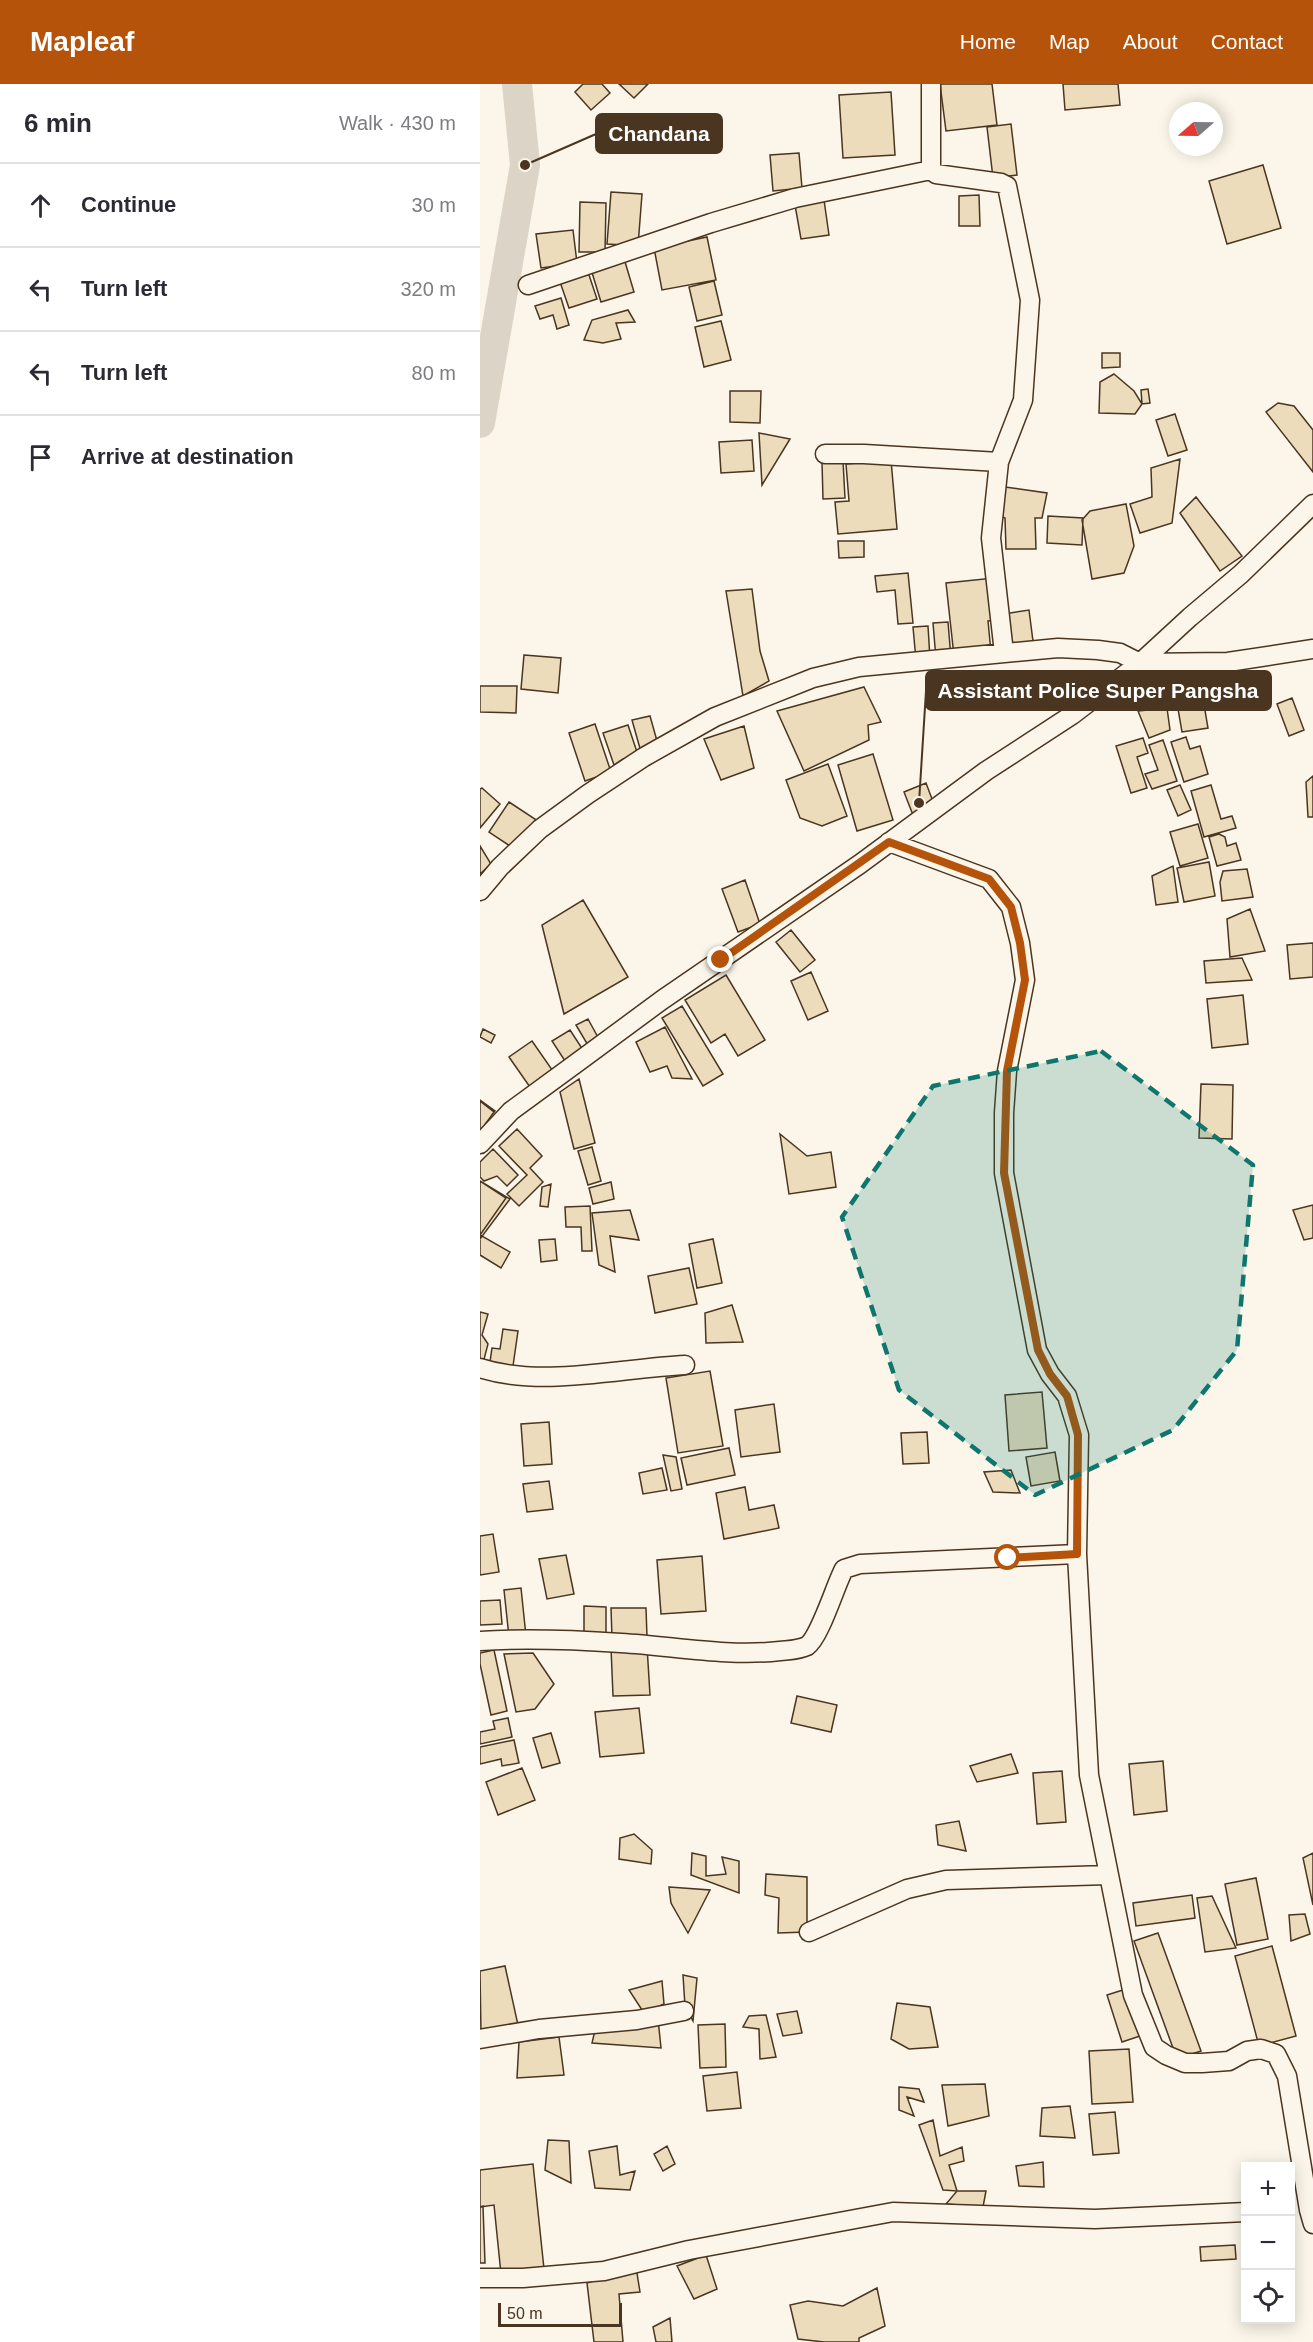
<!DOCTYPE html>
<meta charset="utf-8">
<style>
body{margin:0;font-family:Helvetica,sans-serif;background:#f7f7f7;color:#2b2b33}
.controls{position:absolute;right:18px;bottom:18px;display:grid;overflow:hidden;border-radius:0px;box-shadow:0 3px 15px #0003}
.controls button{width:54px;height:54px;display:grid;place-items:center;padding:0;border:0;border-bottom:2px solid #e1e1e2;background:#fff;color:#2b2b33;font:30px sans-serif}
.compass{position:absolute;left:689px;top:18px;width:54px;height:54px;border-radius:50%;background:#fff;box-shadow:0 3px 15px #0003;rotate:250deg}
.scale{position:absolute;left:18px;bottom:15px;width:124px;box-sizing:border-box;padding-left:6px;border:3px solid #4a3520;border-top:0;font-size:16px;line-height:21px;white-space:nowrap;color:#4a3520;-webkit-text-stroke:4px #fbf6e9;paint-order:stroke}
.stop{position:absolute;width:18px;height:18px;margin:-14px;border:4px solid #b45309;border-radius:50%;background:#fff}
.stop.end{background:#b45309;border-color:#fff;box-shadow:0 2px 6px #0008}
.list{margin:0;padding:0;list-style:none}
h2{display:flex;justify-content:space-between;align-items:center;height:78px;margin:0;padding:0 24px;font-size:26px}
h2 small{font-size:20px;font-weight:400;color:#7c7c81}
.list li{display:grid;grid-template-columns:39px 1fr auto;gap:18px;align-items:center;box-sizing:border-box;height:84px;padding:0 24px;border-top:2px solid #e1e1e2}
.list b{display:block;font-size:22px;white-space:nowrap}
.list em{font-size:20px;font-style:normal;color:#7c7c81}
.icon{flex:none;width:33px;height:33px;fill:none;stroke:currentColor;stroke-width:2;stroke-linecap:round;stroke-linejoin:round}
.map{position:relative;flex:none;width:833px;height:2258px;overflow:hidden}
header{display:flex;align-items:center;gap:36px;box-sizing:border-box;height:84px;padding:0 30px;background:#b45309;color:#fff}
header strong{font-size:28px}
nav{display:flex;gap:33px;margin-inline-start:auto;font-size:21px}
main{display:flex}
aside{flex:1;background:#fff}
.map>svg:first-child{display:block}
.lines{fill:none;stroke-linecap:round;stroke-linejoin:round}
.river{stroke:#dcd4c6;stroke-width:30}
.building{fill:#ecdcbc;stroke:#4a3520;stroke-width:1.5}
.minor-casing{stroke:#4a3520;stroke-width:21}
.minor{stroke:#fbf6e9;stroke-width:18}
.route{stroke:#b45309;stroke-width:8}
.marked{fill:#0f766e;fill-opacity:0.2;stroke:#0f766e;stroke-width:4.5;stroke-dasharray:12 8;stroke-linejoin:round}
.leader{fill:none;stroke:#4a3520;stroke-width:2}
.callout-dot{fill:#4a3520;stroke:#fbf6e9;stroke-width:2}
.callout{fill:#4a3520;stroke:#4a3520;stroke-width:2}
.callout-label{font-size:21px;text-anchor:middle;font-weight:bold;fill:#fff}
</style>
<header>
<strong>Mapleaf</strong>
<nav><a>Home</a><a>Map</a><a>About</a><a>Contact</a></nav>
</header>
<main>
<aside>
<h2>6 min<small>Walk · 430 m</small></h2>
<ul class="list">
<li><svg class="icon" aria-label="ahead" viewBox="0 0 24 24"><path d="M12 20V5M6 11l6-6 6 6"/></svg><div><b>Continue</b></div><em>30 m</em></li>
<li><svg class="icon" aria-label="left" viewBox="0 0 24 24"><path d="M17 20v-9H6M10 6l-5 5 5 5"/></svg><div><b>Turn left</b></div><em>320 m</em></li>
<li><svg class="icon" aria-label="left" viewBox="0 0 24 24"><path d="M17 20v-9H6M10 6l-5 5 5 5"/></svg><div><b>Turn left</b></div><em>80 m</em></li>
<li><svg class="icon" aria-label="arrive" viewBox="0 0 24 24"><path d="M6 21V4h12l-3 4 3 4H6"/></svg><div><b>Arrive at destination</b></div></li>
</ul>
</aside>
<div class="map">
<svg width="833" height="2258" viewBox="0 0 833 2258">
<rect width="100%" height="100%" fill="#fbf6e9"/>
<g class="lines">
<path class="river" d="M0,339L45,81L37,0"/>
</g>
<path class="building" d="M103,0H122L130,9L111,26L95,8Z
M139,0H168L154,14Z
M460,0H512L517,41L466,47Z
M583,0H638L640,21L585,26Z
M411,8L415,71L363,74L359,11Z
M531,40L537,91L513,94L507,43Z
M319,69L322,104L293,107L290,71Z
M783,81L801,144L747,160L729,97Z
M131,108L162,110L158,162L127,160Z
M499,111L500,142H479V112Z
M344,116L349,151L321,155L315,121Z
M100,118L126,119L125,168H99Z
M93,146L97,179L61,184L56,150Z
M227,153L236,196L182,206L174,164Z
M143,171L154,208L121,218L110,182Z
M107,185L117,215L89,224L79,195Z
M234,197L242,231L217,237L209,203Z
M81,214L89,241L77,245L73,231L60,235L55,222Z
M148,226L155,238L136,239L141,255L123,259L104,256L112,236Z
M241,237L251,276L224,283L215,243Z
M622,269H640V283L622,284Z
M634,290L654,307L662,320L655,330L619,329L620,298Z
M668,305L670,319L662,320L661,306Z
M250,307H281L280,339L250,338Z
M798,319L814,322L833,346V388L786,328Z
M695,330L707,366L688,372L676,336Z
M279,349L310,355L282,401Z
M272,356L274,387L241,389L239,358Z
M700,375L692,439L660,449L650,420L672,413L671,384Z
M411,376L417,445L358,450L355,418L369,417L366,380Z
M363,377L365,414L343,415L342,378Z
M525,403L567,409L562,434H555L556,465H526L525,434L518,431Z
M716,413L762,472L740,487L700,429Z
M646,420L654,462L644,489L612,495L602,436L610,427Z
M568,432L603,434L602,461L567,459Z
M358,457H384V473L359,474Z
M428,489L433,539L418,540L415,506L397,508L395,492Z
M514,494L519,536L508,537L511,568L474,572L466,499Z
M272,505L280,567L289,597L263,612L246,507Z
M549,526L554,565L529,568L524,530Z
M468,538L471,574L456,575L453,539Z
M448,542L450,575L436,576L433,543Z
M44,571L81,574L78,609L41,605Z
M719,591L728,644L702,648L693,596Z
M0,602H37L36,629L0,628Z
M384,603L401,638L388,641L389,656L324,687L297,627Z
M812,614L824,646L809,652L797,620Z
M687,624L690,646L669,654L658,627Z
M170,632L179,664L161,668L152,636Z
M115,640L131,688L105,697L89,649Z
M148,641L159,674L143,675L134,681L123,649Z
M264,642L274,684L241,696L224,655Z
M706,653L710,665L720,662L728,690L704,698L691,658Z
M663,654L668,669L657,673L667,704L651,709L636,662Z
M683,656L697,697L672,705L665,690L678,686L669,661Z
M393,670L413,736L377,747L358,681Z
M348,680L367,732L342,742L320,734L306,696Z
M833,692V733H828L826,698Z
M446,699L455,723L433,731L424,708Z
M700,701L711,726L698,732L687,706Z
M731,701L741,735L752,732L756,744L724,753L711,707Z
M2,704L20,720L0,744V705Z
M29,718L58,737L30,762L9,748Z
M718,740L728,774L700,782L690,748Z
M739,750L745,753L747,762L756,759L761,776L737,782L729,753Z
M0,762L11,780L0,790Z
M729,778L735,812L704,818L697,784Z
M693,782L698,818L676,821L672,792Z
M767,785L773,813L742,817L740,798L743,787Z
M265,796L280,840L258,848L242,805Z
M103,816L148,893L84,930L62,841Z
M770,825L785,867L750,873L747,835Z
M311,846L335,876L320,888L296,858Z
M833,859V893L810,895L807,861Z
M762,874L772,896L726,899L724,877Z
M331,888L348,927L328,936L311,897Z
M246,891L285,956L258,972L245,950L231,959L205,916Z
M763,911L768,960L732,964L727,915Z
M202,922L243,990L223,1002L182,934Z
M108,935L120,957L109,963L96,941Z
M185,943L212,995L192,994L187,982L170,988L156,958Z
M3,945L15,951L11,959L0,953Z
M90,946L105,969L87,980L72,957Z
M52,957L75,990L52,1006L29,973Z
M99,995L115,1059L94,1065L80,1008Z
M721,1000L753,1001L752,1055L719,1054Z
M0,1016L15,1027L0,1047Z
M0,1017L14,1028L0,1048Z
M37,1045L62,1072L50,1084L63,1098L39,1122L27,1110L47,1091L19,1062Z
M300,1050L327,1072L351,1068L356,1103L309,1110Z
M112,1063L121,1097L108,1101L98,1067Z
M13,1065L38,1091L27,1102L17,1092L4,1097L0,1093V1078Z
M0,1097L26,1114L0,1151L30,1168L21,1184L0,1171Z
M0,1097L30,1115L0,1155Z
M131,1098L134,1115L113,1120L109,1104Z
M71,1100L68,1123L60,1122L62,1103Z
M833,1121V1154L824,1156L813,1126Z
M110,1122L112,1167H102L101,1143H86L85,1123Z
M150,1126L159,1156L130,1152L135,1188L119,1181L112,1129Z
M75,1155L77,1176L61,1178L59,1156Z
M233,1155L242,1199L217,1204L209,1160Z
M209,1184L217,1220L175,1229L168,1192Z
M252,1221L263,1258L226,1259L225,1229Z
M0,1228L8,1230L2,1251L8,1260L2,1283L0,1282Z
M23,1245L38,1247L32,1289L9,1285L12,1264L20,1265Z
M230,1287L243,1362L198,1369L186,1294Z
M562,1308L567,1364L529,1367L525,1311Z
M294,1320L300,1368L261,1373L255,1326Z
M69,1338L72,1380L44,1382L41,1340Z
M447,1348L449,1379L423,1380L421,1349Z
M249,1364L255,1391L207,1401L201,1374Z
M575,1368L580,1397L551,1402L546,1373Z
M183,1371L196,1373L202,1405L191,1407Z
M182,1384L187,1406L163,1410L159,1389Z
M531,1386L540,1409L513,1408L504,1388Z
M69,1397L73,1425L47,1428L43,1400Z
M265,1403L269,1426L294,1421L299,1444L244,1455L236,1409Z
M13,1450L19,1488L0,1491V1452Z
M86,1471L94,1510L67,1515L59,1475Z
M222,1472L226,1527L181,1530L177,1476Z
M41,1504L46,1552L29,1553L24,1506Z
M20,1516L22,1540L0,1541V1517Z
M104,1522L126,1523V1556L104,1555Z
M131,1524H166L167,1553L132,1554Z
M167,1562L170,1611L133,1612L131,1564Z
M14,1566L27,1627L11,1631L0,1580V1569Z
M53,1569L74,1600L55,1625L36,1628L24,1570Z
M317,1612L357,1621L351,1648L311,1639Z
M159,1624L164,1669L120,1673L115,1628Z
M28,1634L32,1653L0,1660V1648L15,1645L13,1637Z
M71,1649L80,1679L62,1684L53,1654Z
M34,1656L39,1679L22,1682L21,1675L0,1680V1663Z
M531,1670L538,1689L497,1698L490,1682Z
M683,1677L687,1727L654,1731L649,1680Z
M42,1684L55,1716L18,1731L6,1698Z
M582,1687L586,1738L557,1740L553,1689Z
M479,1737L486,1767L458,1761L456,1741Z
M154,1750L172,1766L171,1780L139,1775L140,1754Z
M212,1769L226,1772V1792L246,1790L242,1773L259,1777V1809L211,1791Z
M833,1769V1821L823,1774Z
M286,1790L327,1793V1848L298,1849L299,1814L285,1811Z
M776,1794L788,1855L757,1861L745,1800Z
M189,1803L230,1806L208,1849L191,1819Z
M712,1811L715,1834L656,1842L653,1819Z
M732,1812L756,1864L725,1868L717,1814Z
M825,1830L830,1850L811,1857L809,1831Z
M678,1849L721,1967L697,1975L654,1857Z
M792,1862L816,1952L779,1962L755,1872Z
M25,1882L38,1941L1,1950L0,1887Z
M203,1891L217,1894L213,1937L205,1922Z
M182,1897L184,1920L164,1929L149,1906Z
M646,1905L660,1952L642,1958L627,1911Z
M417,1919L450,1923L458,1963L429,1965L411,1955Z
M317,1927L322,1949L303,1952L297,1930Z
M286,1931L296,1973L280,1975L279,1945L263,1943L269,1932Z
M178,1935L181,1964L112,1959L116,1942Z
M245,1940L246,1983L220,1984L218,1941Z
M79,1953L84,1991L37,1994L39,1958Z
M649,1965L653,2018L612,2020L609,1967Z
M257,1988L261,2024L227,2027L223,1992Z
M505,2000L509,2032L468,2042L462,2001Z
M419,2003L439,2005L444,2018L427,2013L434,2032L419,2026Z
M590,2022L595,2054L560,2052L562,2024Z
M635,2028L639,2069L613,2071L609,2030Z
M453,2036L460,2072L482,2063L484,2077L469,2081L477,2107L463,2106L439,2041Z
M68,2056L89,2057L91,2099L65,2086Z
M137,2062L140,2091L155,2087L150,2106L115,2104L109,2067Z
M187,2062L195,2080L183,2087L174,2070Z
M563,2078L564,2103L539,2102L536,2082Z
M53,2080L64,2185L21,2190L14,2121L0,2123V2086Z
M477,2107H506L503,2123L466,2120Z
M3,2122L5,2179H0V2123Z
M755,2161L756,2175L721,2177L720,2163Z
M226,2171L237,2205L214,2215L197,2182Z
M156,2183L160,2208L139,2210L143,2258H114L107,2199Z
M397,2204L405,2242L379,2254V2258H344L318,2255L310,2221L328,2217L363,2222Z
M190,2234L192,2258H176L173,2243Z"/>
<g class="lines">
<g class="minor-casing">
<path id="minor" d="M451,0V86L456,90L521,99L527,102L550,216L543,316L519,378L511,454L524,569
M48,201L231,139L315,114L451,86
M345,370H384L519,378
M409,758L509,795L531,823L540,859L545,896L527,987L524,1029V1089L557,1266L570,1290L587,1312L599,1351L597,1470L609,1691L653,1911L674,1963L686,1971L705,1979H722L749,1977L767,1967L781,1965L796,1970L807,1992L829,2126L833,2140
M0,807L20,783L60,745L108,710L164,673L235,633L333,594L379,583L578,564L618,566L640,569L660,579L748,578L833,565
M0,1060L31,1027L102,975L182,916L380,780L506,687L592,631L660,579L710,533L761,490L833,420
M0,1284C62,1304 141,1284 205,1281
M0,1557C45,1554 96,1556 141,1559C194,1562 247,1573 300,1567C309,1566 319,1566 327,1562C340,1553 355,1502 364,1485L380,1480L597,1470
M329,1848L427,1805L466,1796L628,1791
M0,1955L59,1945L157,1936L204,1927
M0,2194H43L124,2187L209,2166L413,2128L615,2135L766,2128"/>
</g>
<use href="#minor" class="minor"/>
</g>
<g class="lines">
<path class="route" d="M241,876L409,758L509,795L531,823L540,859L545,896L527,987L524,1089L558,1266L570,1290L587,1312L598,1351L597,1470L528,1474"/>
</g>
<path class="marked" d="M621,967L773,1081L757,1266L693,1346L555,1411L419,1306L362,1133L453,1002Z"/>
<path class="leader" d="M45 81L116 50M439 719L446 607"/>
<g class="callout-dot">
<circle cx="45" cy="81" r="6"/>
<circle cx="439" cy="719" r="6"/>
</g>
<g class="callout">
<rect x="116" y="30" width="126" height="39" rx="6"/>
<rect x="446" y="587" width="345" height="39" rx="6"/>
</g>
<g class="callout-label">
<text x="179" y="57">Chandana</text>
<text x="618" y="614">Assistant Police Super Pangsha</text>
</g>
</svg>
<div class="controls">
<button>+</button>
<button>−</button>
<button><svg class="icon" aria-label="locate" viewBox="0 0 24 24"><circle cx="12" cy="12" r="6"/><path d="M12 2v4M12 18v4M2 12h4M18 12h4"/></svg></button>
</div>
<svg class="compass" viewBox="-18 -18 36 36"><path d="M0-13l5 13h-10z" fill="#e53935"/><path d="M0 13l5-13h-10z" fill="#7c7c81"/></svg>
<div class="scale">50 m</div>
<div class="stop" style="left:528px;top:1474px"></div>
<div class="stop end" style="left:241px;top:876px"></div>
</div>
</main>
